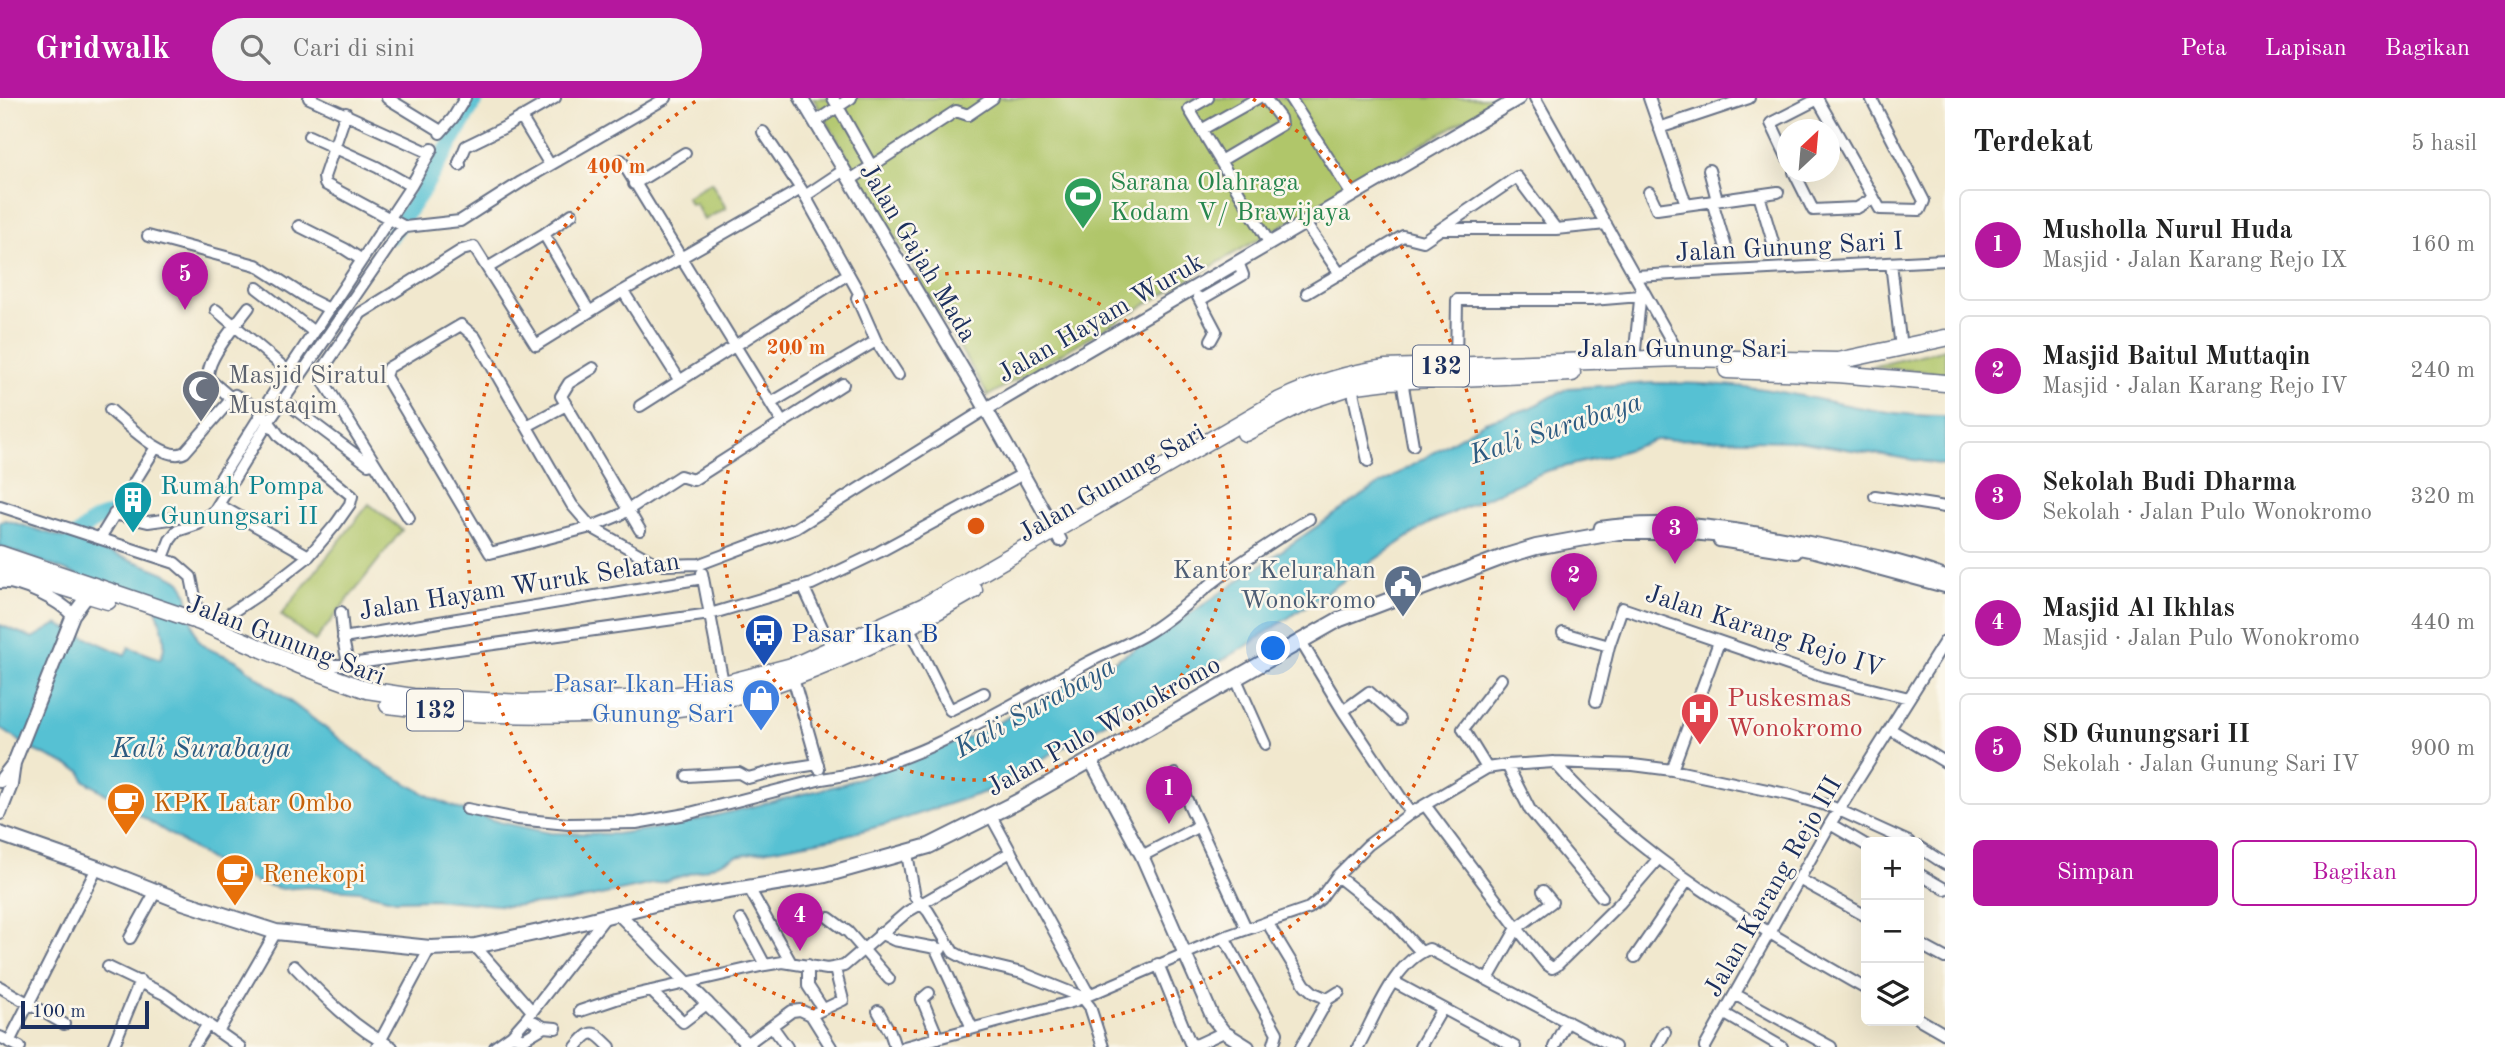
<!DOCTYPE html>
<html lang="id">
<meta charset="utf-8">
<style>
body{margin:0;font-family:"Old Standard TT",serif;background:#f2f2f2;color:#222}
.controls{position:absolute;right:21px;bottom:21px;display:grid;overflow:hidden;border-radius:10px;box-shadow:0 7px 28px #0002}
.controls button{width:63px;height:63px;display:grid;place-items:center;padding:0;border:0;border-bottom:2px solid #e0e0e0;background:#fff;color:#222;font:35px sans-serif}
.compass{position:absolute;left:1777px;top:21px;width:63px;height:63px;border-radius:50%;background:#fff;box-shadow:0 7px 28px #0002;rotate:26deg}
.scale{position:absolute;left:21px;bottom:18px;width:128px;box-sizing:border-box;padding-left:7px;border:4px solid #1b2f5e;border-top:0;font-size:19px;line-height:24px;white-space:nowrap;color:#1b2f5e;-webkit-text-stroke:5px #fbf7ec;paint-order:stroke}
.you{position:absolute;left:1274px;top:551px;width:24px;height:24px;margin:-18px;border:5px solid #fff;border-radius:50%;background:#1a73e8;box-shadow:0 0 0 10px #1a73e833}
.badge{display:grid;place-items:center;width:46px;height:46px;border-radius:50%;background:#b5179e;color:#fff;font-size:23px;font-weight:700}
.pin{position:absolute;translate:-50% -58px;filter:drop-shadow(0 2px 4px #0008)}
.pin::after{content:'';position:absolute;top:37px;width:24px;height:21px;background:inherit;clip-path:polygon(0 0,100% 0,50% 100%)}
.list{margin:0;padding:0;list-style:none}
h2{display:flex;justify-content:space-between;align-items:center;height:91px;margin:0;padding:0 28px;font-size:30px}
h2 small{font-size:23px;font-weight:400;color:#767676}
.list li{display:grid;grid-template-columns:46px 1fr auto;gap:21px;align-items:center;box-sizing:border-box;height:112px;margin:0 14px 14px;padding:0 14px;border:2px solid #e0e0e0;border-radius:10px}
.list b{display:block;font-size:26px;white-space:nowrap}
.list p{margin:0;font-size:23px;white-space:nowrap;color:#767676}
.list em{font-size:23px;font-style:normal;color:#767676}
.actions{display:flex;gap:14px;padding:21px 28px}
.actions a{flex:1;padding:16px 0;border:2px solid #b5179e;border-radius:10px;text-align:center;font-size:24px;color:#b5179e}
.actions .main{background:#b5179e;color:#fff}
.icon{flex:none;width:38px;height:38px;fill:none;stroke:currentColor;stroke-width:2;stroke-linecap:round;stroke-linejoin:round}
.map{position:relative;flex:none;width:1945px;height:949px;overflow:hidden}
header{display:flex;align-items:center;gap:42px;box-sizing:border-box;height:98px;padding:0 35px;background:#b5179e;color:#fff}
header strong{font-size:33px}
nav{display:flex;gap:38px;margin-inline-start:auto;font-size:24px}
.search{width:490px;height:63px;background:#f2f2f2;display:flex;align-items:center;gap:18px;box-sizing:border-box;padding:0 24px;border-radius:38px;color:#767676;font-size:26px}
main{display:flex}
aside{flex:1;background:#fff}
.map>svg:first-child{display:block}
.green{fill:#b0c66a;stroke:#667a64;stroke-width:2}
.water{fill:#57c1d3;stroke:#397898;stroke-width:2}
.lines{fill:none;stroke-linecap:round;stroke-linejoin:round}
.river{stroke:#57c1d3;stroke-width:16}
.minor-casing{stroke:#667085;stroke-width:14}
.tertiary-casing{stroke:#667085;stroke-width:16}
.secondary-casing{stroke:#667085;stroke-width:18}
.primary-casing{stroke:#667085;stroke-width:19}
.minor{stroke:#fff;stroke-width:10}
.tertiary{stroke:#fff;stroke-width:12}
.secondary{stroke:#fff;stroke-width:14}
.primary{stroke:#fff;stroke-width:16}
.ring{fill:none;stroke:#de5710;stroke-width:3.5;stroke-dasharray:3.5 7}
.labels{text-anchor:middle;stroke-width:5;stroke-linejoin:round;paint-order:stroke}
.shield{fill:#fbf7ec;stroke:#5e6b89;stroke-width:2}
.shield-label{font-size:24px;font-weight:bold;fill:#1b2f5e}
.leisure-label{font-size:26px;fill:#27864d;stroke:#fbf7ec;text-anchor:start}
.street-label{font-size:26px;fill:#1b2f5e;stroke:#fbf7ec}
.worship-label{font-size:26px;fill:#5b616d;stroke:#fbf7ec;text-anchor:start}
.culture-label{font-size:26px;fill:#0d838f;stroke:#fbf7ec;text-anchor:start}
.service-label{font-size:26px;fill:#4e5e75;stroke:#fbf7ec;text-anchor:end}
.transit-label{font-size:26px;fill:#164399;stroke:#fbf7ec;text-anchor:start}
.shop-label{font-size:26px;fill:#366cbe;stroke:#fbf7ec;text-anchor:end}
.health-label{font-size:26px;fill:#be3a42;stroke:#fbf7ec;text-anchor:start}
.food-label{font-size:26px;fill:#c56008;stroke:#fbf7ec;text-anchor:start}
.water-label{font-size:28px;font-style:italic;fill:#2d5b81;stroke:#fbf7ec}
.centre{fill:#de5710;stroke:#fbf7ec;stroke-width:3.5}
.ring-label{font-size:21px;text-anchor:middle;font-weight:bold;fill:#de5710;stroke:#fbf7ec;stroke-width:5;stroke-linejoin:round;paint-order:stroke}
</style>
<header>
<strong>Gridwalk</strong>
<div class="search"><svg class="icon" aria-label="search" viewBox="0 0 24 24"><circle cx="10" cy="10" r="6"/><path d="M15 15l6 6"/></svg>Cari di sini</div>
<nav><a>Peta</a><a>Lapisan</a><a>Bagikan</a></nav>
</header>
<main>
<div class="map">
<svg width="1945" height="949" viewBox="0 0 1945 949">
<rect width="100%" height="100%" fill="#fbf7ec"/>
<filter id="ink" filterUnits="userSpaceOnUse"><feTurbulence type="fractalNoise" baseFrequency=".0143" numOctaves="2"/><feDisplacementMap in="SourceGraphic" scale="14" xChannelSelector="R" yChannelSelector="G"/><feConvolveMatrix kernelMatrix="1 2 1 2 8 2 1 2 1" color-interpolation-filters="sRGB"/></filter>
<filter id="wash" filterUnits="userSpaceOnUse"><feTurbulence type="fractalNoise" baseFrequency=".00686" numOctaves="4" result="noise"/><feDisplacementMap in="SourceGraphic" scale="28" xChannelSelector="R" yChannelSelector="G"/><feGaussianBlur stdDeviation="1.57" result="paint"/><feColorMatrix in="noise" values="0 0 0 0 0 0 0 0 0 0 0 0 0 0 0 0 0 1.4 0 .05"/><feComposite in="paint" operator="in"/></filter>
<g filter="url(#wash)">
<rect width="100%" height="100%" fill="#f1e8ce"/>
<path class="green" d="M813,0H1502L988,298Z
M711,84L726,110L704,122L695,105L691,107L686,99Z
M1945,251V275L1871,269Z
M369,406L402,432L315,543L281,517Z"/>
<path class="water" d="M1653,285C1693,285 1731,286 1770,292C1829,302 1886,319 1945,318V367L1797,343L1697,341L1655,342L1609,358L1546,373L1428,426L1248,547L1182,586L1155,596L985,694L891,725L839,739L736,758L705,771L666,783L568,804L508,808L433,801L396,802L359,793L307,789L282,791L259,785L219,767L84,682L81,673L33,652L0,630V527L33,540L57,526L125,557L129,549L160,561C170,545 160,522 154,506L0,448V424L5,422C31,430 170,470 181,485C193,501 188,524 198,541C208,557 235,556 247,571L377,669L433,700L461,712L499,724L550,735L616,736L673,728L840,687L980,635L1074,582L1109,566L1165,533L1367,394L1485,324L1530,310L1568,290Z"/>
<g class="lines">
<path class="river" d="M391,138L421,95L477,0
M62,454C83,433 95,410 129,420"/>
</g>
</g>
<g filter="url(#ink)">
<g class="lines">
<g class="minor-casing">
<path id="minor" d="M309,0L430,55
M387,0L441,33
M833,0L872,69
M1208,0L1189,11L1270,146
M1290,0L1352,97
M1535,0L1681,260
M1649,0L1686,106
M1817,0L1880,111L1920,112L1924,103L1871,0
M346,15L324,79L325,86L405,129L460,123L521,84L666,0
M521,19L550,67
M815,24L851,0
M1659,30L1749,0
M1201,32L1258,0
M763,34L801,91L859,195L857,200L876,243L898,277
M440,35L453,20L465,0
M309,38L377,69L411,88
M1787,59L1771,25L1818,1
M621,62L782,324
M1220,63L1281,27L1280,20L1265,0
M460,67L459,65L466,48L503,30L555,0
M1709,72L1717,102
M1794,74L1813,112L1857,110L1874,100
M850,82L956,13L968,17L993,0
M634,86L685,55
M1649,94L1657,111L1778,94
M1759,97L1775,151
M805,98L844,72
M1712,103L1727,153
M1305,125L1340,176
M299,128L345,151L362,162
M1441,131H1556
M544,136L589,213
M148,138L256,167L309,201L329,211
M1891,165L1901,250
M489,169L544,136L572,116
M1635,178L1945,162
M257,190L314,234
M623,193L680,283
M1307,195L1403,138L1423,143L1517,79L1556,131L1606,126
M1198,199L1216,233L1211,242
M1200,202L1243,177L1238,164
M216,212L288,273
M1634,262L1641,192
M1456,268L1457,202H1592L1640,198
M593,270L569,285L561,298L640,432
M1402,282L1413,347
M843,286L693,382L680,378L620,417L591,429L490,455L385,278L388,270L461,227L475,239L572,407L591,429L653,464L664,467L700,466L796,430L986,311
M1352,289L1368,363
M231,300L209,281C203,264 238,224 249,209
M284,303L368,366L374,364
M771,305L876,243
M640,308L848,176
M110,312C126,325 166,366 185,354L235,297L260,312L280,339L352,398L350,406L336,426L309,458L264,493L211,528
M260,312L265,308L411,88L432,51
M527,328L566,307
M216,388L262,315
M1875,398L1945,409
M219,407L309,458
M0,408L175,465L191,479L200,524
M114,416L148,424L192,418
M409,420L324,284L323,271L361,215L462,152L474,149L536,247L623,193L801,91
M1598,437L1600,429C1671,418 1745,431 1814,445C1858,453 1904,462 1945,478
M100,440L156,349
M1719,443L1796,455
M163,460L170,442L177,433L198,426L215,412L269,323L397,137L405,129
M702,475L724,590
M803,488L832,551
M341,514L344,546L348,565
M908,528L950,612L984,595
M1563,535L1609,548
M343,540L703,480
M1300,542L1343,613L1411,715
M309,567H343L710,516L812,486L879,454L1023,376
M793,580L819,671
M1236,581L1265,646
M1596,603L1609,548L1622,510L1823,579L1909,600
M1343,613L1369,594L1399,621
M1890,631L1945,664
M1554,664C1640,762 1754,827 1866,891
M1507,667L1530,712L1602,799
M1487,670L1463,631L1501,581
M1672,672L1719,544
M1175,676L1246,830
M687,678L739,675L748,680L779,672L818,666
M1425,707L1517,830L1545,865L1552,870L1556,868L1620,805L1658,761
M467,711L517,721L568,726L636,725L686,716L822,681C917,668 1004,610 1087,565C1107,554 1130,546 1149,534C1175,518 1196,497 1220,479C1249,459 1279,439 1309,421
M991,718L1088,895
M1830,726L1866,747
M1919,749L1945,766
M907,756L915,799L928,813L953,854L968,862L1022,875L1082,899L1090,909L1103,949
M1142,758L1199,728
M1919,776L1945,791
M1337,778L1390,820L1421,854
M1799,781L1866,818
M749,790L791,865
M829,820L848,834L889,881
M741,822L765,867
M1267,824L1305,887L1314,895L1328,901
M880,835L894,842L941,851
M1224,839L1277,935L1273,949
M130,840L156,793
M1919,846L1945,860
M475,848L532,913
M935,849L972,930
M1635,859L1687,783
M1158,866L1190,945L1196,947L1224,934
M808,867V888L823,911
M294,868C323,898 354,930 392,949
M108,869L164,896L240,949
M1488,881L1517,830L1552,804L1543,793
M1394,884L1515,949
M0,889L64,926
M651,893L683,924L708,905
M929,895L922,901L938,940
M1736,897L1831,949
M580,913L616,901L765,867L783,864L827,871L844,868L907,814L1011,754
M878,913L890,934L895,949
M1725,916L1782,949
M527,920L544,929L556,930
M1919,921L1945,936
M772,928L787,949
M218,934L276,834
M512,937L524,941L544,929
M0,939L20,949
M9,944L97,770
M747,946L792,913L800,912L811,917
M113,949L140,883
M193,949L208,926
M377,949L430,850
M495,949L512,937L527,920L607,817
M576,949C592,930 593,932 610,949
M831,949L811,917L843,902L835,871
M904,949L1075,903L1224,839L1309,810L1320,801L1337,778L1368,747L1411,715L1487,670L1507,667L1554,664L1633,667L1672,672L1791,697L1832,709L1909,744
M1301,949L1328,901L1339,894
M1358,949C1376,917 1394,864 1429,851L1615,949
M1420,949L1442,911
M1554,949L1567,923
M1657,949L1665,934
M1705,949L1830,726L1945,543"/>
</g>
<g class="tertiary-casing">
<path id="tertiary" d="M801,0L973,288L1060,442
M986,311L1519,0
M0,484C21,482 59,502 73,517
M1091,663L1142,758L1213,920L1224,934L1248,949
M0,683L14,665
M0,715L11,687L14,665L73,517L88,497
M618,815L750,949"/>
</g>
<g class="secondary-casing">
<path id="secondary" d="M0,736L97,770L183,804L276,834L430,850L475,848L562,829L662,804L825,777L929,748L1017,704L1340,521L1506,458L1536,449L1618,434H1691L1745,439L1815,452L1945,487"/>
</g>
<g class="primary-casing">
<path id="primary" d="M1727,272L1837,276L1945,285
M1245,335L1305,304L1356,287L1388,283L1572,275
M0,456L200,524L299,567L367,592L413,599L523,605L656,600L685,596L796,567L924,508L1280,302C1314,286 1349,275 1386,270L1681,260L1838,263L1945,240
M0,470L108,503
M388,607C453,616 519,618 584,616C618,615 652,614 685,609C780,594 892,541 974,492"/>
</g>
<use href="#minor" class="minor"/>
<use href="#tertiary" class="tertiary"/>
<use href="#secondary" class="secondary"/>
<use href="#primary" class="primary"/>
</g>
</g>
<g class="ring">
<circle cx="976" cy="428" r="254"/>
<path d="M1253 1A509 509 0 1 1 699 1"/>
</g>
<defs>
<g id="stadium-pin" transform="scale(2.0125)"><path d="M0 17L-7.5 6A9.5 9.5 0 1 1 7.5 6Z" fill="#2e9e5b" stroke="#fbf7ec"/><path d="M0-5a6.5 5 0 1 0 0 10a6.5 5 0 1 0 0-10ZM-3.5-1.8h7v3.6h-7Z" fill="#fff"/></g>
<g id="mosque-pin" transform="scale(2.0125)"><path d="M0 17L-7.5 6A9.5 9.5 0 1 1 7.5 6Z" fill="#6b7280" stroke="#fbf7ec"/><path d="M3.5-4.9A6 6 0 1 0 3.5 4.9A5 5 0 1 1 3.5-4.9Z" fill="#fff"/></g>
<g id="building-pin" transform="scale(2.0125)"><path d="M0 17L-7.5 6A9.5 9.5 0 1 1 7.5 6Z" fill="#0f9aa8" stroke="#fbf7ec"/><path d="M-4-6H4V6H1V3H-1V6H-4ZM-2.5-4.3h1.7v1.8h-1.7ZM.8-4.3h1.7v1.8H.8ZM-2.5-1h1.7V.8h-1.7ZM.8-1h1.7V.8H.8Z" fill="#fff"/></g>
<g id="civic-pin" transform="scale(2.0125)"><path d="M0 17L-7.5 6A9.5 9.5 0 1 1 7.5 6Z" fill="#5c6f8a" stroke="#fbf7ec"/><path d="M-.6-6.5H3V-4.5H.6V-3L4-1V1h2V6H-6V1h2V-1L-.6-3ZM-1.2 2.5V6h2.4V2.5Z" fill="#fff"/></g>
<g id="bus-pin" transform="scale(2.0125)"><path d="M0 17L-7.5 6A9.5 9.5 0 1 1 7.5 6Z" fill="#1a4fb4" stroke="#fbf7ec"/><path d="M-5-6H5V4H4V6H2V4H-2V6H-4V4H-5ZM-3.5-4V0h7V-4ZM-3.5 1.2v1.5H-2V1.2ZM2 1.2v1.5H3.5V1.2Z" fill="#fff"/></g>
<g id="shop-pin" transform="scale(2.0125)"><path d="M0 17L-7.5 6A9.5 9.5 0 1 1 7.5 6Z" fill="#3f7fe0" stroke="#fbf7ec"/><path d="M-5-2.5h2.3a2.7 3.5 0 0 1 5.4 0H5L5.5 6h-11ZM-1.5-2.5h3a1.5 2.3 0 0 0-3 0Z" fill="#fff"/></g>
<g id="hospital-pin" transform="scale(2.0125)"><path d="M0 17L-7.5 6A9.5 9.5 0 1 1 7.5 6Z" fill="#e0444e" stroke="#fbf7ec"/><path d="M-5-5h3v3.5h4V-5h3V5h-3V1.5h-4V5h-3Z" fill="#fff"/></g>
<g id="cafe-pin" transform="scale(2.0125)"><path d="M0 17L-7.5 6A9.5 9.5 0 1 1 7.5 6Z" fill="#e8710a" stroke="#fbf7ec"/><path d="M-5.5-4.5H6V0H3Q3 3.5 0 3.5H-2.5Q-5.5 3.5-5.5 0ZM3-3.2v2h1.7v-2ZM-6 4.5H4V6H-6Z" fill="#fff"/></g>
</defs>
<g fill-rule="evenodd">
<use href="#stadium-pin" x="1083" y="98"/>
<use href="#mosque-pin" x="201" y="291"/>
<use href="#building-pin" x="133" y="402"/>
<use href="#civic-pin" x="1403" y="486"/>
<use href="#bus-pin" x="764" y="535"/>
<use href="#shop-pin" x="761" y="600"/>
<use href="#hospital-pin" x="1700" y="614"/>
<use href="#cafe-pin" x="126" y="704"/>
<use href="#cafe-pin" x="235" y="775"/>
</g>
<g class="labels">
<g class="shield">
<rect x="1413" y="247.5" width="56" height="41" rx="5"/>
<rect x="407" y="591.5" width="56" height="41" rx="5"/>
</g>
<g class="shield-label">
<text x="1441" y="276">132</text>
<text x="435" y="620">132</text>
</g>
<g class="leisure-label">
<text x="1110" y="92">Sarana Olahraga<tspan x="1110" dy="30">Kodam V/ Brawijaya</tspan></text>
</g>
<g class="street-label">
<text transform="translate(1789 148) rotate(-3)" y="9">Jalan Gunung Sari I</text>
<text transform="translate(919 154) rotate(59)" y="9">Jalan Gajah Mada</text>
<text transform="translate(1100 219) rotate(-30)" y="9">Jalan Hayam Wuruk</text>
<text x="1682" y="259">Jalan Gunung Sari</text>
<text transform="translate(1111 384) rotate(-30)" y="9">Jalan Gunung Sari</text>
<text transform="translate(519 487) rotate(-9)" y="9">Jalan Hayam Wuruk Selatan</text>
<text transform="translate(1765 532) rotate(18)" y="9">Jalan Karang Rejo IV</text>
<text transform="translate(286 541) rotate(21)" y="9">Jalan Gunung Sari</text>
<text transform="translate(1103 627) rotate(-29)" y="9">Jalan Pulo Wonokromo</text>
<text transform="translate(1772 788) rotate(-60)" y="9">Jalan Karang Rejo III</text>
</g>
<g class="worship-label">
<text x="228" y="285">Masjid Siratul<tspan x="228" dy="30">Mustaqim</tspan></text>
</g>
<g class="culture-label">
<text x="160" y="396">Rumah Pompa<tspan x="160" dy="30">Gunungsari II</tspan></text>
</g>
<g class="service-label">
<text x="1376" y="480">Kantor Kelurahan<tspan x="1376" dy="30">Wonokromo</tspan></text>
</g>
<g class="transit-label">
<text x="791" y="544">Pasar Ikan B</text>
</g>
<g class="shop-label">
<text x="734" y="594">Pasar Ikan Hias<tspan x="734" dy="30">Gunung Sari</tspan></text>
</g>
<g class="health-label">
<text x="1727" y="608">Puskesmas<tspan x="1727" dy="30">Wonokromo</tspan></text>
</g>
<g class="food-label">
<text x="153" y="713">KPK Latar Ombo</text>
<text x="262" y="784">Renekopi</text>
</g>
<g class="water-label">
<text transform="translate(1555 329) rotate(-18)" y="10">Kali Surabaya</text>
<text transform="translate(1034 608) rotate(-29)" y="10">Kali Surabaya</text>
<text x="201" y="659">Kali Surabaya</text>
</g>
</g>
<circle cx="976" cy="428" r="10" class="centre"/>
<g class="ring-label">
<text x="616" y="75">400 m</text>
<text x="796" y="256">200 m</text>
</g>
</svg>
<div class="controls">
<button>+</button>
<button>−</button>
<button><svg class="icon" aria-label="layers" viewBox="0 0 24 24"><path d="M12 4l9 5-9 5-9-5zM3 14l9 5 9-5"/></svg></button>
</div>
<svg class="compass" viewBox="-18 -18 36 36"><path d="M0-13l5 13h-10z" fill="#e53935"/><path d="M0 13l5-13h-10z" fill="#767676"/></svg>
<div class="scale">100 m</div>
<div class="you"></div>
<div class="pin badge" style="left:1169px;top:726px">1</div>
<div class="pin badge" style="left:1574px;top:513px">2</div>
<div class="pin badge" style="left:1675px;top:466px">3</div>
<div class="pin badge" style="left:800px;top:853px">4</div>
<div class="pin badge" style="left:185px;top:212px">5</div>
</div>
<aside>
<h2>Terdekat<small>5 hasil</small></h2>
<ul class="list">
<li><span class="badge">1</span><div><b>Musholla Nurul Huda</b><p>Masjid · Jalan Karang Rejo IX</p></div><em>160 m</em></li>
<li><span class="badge">2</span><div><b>Masjid Baitul Muttaqin</b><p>Masjid · Jalan Karang Rejo IV</p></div><em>240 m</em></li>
<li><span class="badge">3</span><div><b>Sekolah Budi Dharma</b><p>Sekolah · Jalan Pulo Wonokromo</p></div><em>320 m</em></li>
<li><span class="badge">4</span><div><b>Masjid Al Ikhlas</b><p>Masjid · Jalan Pulo Wonokromo</p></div><em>440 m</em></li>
<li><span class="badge">5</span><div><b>SD Gunungsari II</b><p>Sekolah · Jalan Gunung Sari IV</p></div><em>900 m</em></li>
</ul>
<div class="actions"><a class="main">Simpan</a><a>Bagikan</a></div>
</aside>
</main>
